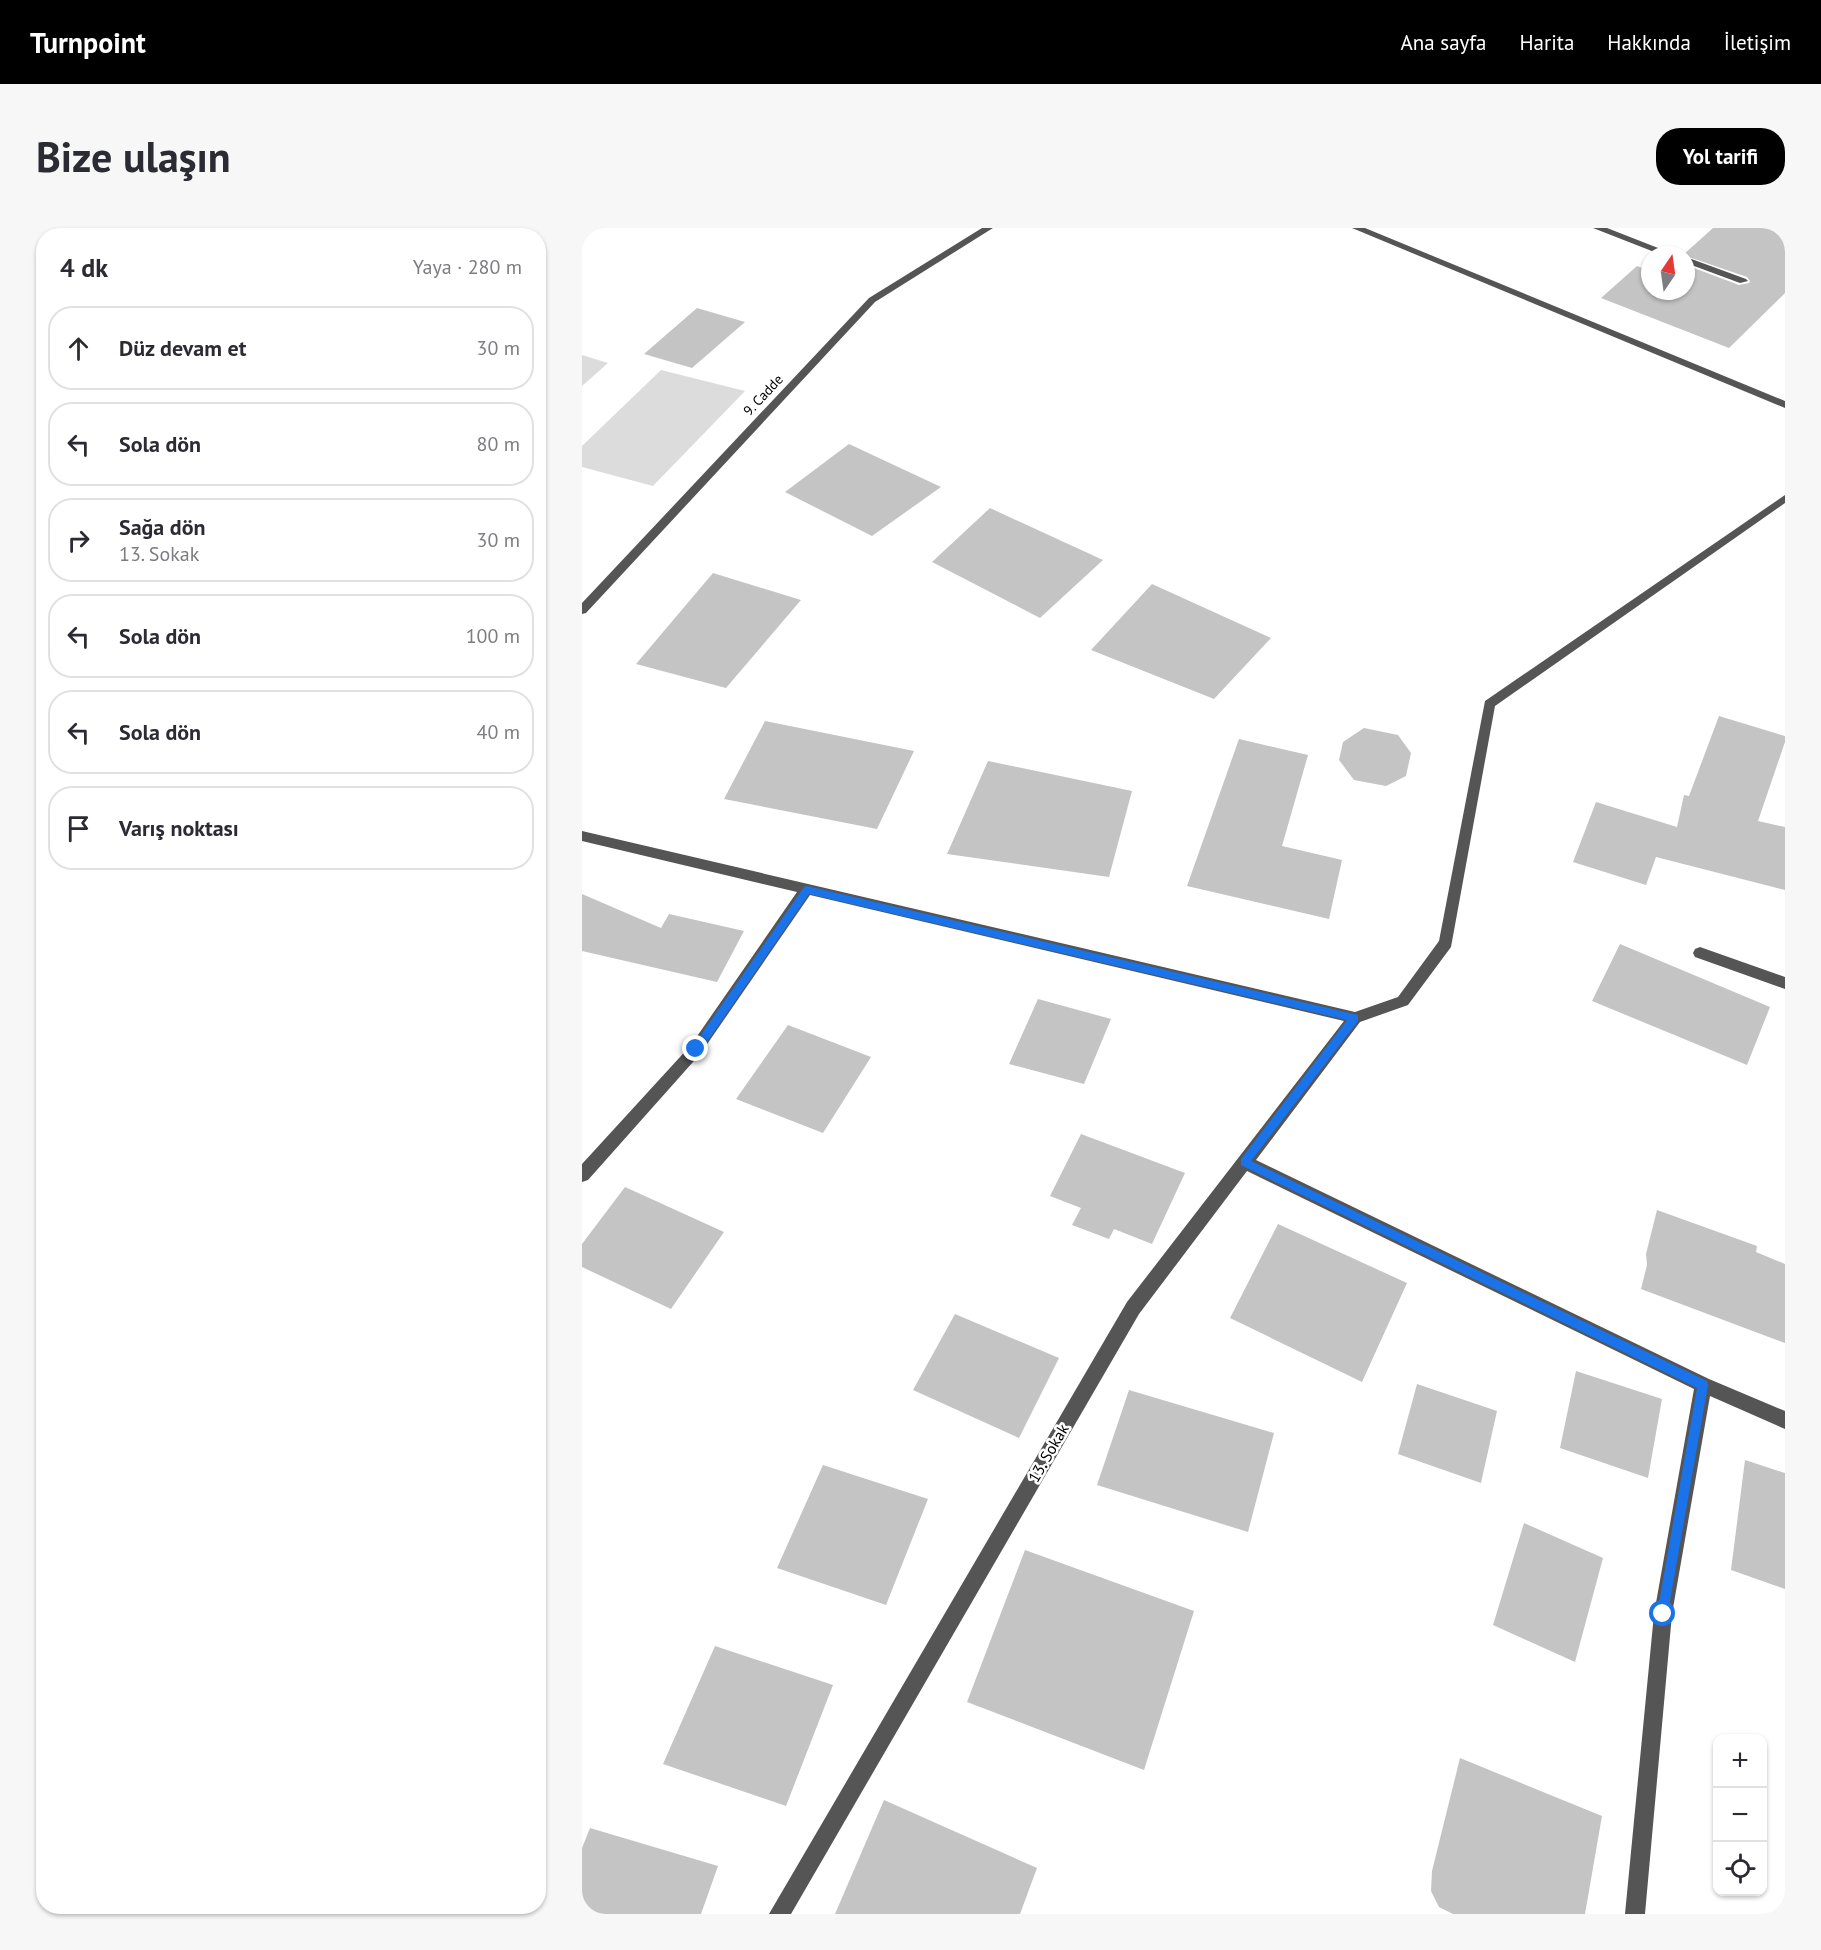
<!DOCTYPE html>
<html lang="tr">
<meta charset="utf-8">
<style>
body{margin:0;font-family:"PT Sans",sans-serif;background:#f7f7f7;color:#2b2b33}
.controls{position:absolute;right:18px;bottom:18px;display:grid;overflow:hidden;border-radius:12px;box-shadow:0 2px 4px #0004}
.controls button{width:54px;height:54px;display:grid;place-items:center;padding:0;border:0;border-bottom:2px solid #e1e1e2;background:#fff;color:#2b2b33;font:30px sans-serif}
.compass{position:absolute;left:1059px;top:18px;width:54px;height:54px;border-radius:50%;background:#fff;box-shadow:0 2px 4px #0004;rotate:13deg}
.stop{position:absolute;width:18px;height:18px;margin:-14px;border:4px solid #1a73e8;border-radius:50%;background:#fff}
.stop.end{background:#1a73e8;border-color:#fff;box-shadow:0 2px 6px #0008}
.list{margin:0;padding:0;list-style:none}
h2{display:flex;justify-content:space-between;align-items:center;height:78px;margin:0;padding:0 24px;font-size:26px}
h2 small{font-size:20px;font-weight:400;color:#7c7c81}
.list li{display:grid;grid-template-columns:39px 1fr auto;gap:18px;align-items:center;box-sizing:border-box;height:84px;margin:0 12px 12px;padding:0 12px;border:2px solid #e1e1e2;border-radius:24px}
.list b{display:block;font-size:22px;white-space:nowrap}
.list p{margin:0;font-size:20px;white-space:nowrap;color:#7c7c81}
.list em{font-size:20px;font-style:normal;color:#7c7c81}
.icon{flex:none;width:33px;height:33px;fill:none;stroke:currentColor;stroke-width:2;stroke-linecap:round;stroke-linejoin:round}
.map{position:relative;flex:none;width:1203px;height:1686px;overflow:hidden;border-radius:24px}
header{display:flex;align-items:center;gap:36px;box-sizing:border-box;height:84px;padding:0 30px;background:#000;color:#fff}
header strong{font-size:28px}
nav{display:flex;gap:33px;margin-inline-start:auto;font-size:21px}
.intro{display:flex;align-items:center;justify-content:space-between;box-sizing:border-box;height:144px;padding:0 36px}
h1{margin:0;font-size:42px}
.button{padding:15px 27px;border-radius:24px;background:#000;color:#fff;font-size:21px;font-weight:700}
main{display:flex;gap:36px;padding:0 36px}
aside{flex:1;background:#fff;border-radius:24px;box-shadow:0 2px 4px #0004}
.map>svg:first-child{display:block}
.green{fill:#dcdcdc}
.building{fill:#c4c4c4}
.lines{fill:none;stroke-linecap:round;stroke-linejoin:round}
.minor{fill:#555;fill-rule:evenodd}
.route{fill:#1a73e8}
.labels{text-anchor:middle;stroke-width:5;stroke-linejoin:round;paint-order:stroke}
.far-street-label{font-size:14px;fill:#000;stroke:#fff}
.street-label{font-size:16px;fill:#000;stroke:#fff}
</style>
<header>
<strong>Turnpoint</strong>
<nav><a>Ana sayfa</a><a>Harita</a><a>Hakkında</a><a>İletişim</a></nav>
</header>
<div class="intro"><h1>Bize ulaşın</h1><a class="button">Yol tarifi</a></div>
<main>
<aside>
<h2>4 dk<small>Yaya · 280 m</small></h2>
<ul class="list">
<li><svg class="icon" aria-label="ahead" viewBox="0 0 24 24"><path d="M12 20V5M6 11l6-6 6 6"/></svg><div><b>Düz devam et</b></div><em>30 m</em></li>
<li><svg class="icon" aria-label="left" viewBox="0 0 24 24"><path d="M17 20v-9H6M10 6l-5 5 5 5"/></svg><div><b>Sola dön</b></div><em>80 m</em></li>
<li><svg class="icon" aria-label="right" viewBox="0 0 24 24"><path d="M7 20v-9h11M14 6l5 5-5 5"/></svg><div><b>Sağa dön</b><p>13. Sokak</p></div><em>30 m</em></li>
<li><svg class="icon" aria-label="left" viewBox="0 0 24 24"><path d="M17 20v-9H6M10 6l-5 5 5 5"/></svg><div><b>Sola dön</b></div><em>100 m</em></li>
<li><svg class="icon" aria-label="left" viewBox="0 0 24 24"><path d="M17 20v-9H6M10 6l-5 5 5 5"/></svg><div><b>Sola dön</b></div><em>40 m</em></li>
<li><svg class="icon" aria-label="arrive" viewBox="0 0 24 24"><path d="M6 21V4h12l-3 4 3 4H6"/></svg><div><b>Varış noktası</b></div></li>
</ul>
</aside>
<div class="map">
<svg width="1203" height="1686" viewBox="0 0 1203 1686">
<rect width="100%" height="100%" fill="#fff"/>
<path class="green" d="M0,127L26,135L0,158Z
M79,142L163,163L71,258L0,239V218Z"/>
<path class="building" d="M1131,0H1203V65L1147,120L1019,70L1055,38L1068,43V63H1104V37L1157,57L1167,55L1168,53L1165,49L1101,27Z
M115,80L163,94L110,140L62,126Z
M267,216L359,259L290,308L203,264Z
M408,280L521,332L458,390L350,334Z
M131,345L219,372L144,460L54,436Z
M570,356L689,410L632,471L509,422Z
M1137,488L1203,508V514L1176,593L1203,599V662L1074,629L1064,657L991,634L1014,574L1095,599L1102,567L1107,568Z
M183,493L332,523L295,601L142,571Z
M782,500L816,507L829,525L824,548L804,558L772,552L757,532L761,514Z
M657,511L726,527L700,618L760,632L747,691L605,658Z
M406,533L550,563L527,649L365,626Z
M0,666L79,700L87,686L162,703L135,754L0,723Z
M1038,716L1188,779L1165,837L1010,773Z
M456,771L529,791L502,856L427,836Z
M206,797L289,829L241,905L154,871Z
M499,906L603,945L570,1016L532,1001L527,1011L490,997L499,980L468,968Z
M43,959L142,1004L89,1081L0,1039V1016Z
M1075,982L1175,1018L1174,1024L1203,1036V1115L1059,1061L1065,1037L1064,1026Z
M696,996L825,1055L780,1154L648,1090Z
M373,1086L477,1130L437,1210L331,1162Z
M994,1143L1080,1171L1066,1250L978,1220Z
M835,1156L915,1183L899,1255L816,1226Z
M547,1162L692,1205L666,1304L515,1257Z
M1163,1232L1203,1245V1361L1149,1342Z
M241,1237L346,1271L304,1377L195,1340Z
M942,1295L1021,1330L993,1434L911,1397Z
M443,1322L612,1383L562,1542L385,1474Z
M133,1418L251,1457L204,1578L81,1536Z
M878,1530L1020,1588L1003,1686H871L857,1679L849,1663L850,1643Z
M302,1572L455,1640L438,1686H253Z
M8,1600L136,1638L119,1686H0V1620Z"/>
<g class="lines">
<path class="minor" d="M400,0H411L293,74L4,385L0,386V375L287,70Z
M770,0H783L1203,173V180Z
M1011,0H1025L1094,27H1080Z
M1104,29L1164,51L1166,53L1158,55L1104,35Z
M1203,267V275L913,478L869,719L826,777L778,794L674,932L1127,1151L1203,1183V1201L1128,1168L1090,1386L1063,1686H1043L1072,1386L1112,1161L665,943L557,1086L209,1686H187L545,1074L762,793L228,667L119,825L6,952L0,954V936L109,817L215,664L0,613V603L773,784L816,769L857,713L903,473Z
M1118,719L1203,749V761L1113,729L1111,725L1113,721Z"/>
</g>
<path class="route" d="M225,658L776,787V793L669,933L1125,1153L1126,1157L1085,1390L1081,1392L1075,1386L1115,1160L659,937V931L765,792L227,666L118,824H111V818L222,659Z"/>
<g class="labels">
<g class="far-street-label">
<text transform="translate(181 167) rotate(-47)" y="5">9. Cadde</text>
</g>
<g class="street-label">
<text transform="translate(466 1225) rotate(-60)" y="6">13. Sokak</text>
</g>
</g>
</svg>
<div class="controls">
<button>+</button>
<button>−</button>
<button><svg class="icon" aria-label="locate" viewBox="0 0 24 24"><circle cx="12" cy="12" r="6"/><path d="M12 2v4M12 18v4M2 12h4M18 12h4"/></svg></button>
</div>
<svg class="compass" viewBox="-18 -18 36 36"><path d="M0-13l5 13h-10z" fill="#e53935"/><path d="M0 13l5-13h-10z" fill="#7c7c81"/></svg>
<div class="stop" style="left:1081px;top:1386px"></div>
<div class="stop end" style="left:114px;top:821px"></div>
</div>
</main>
